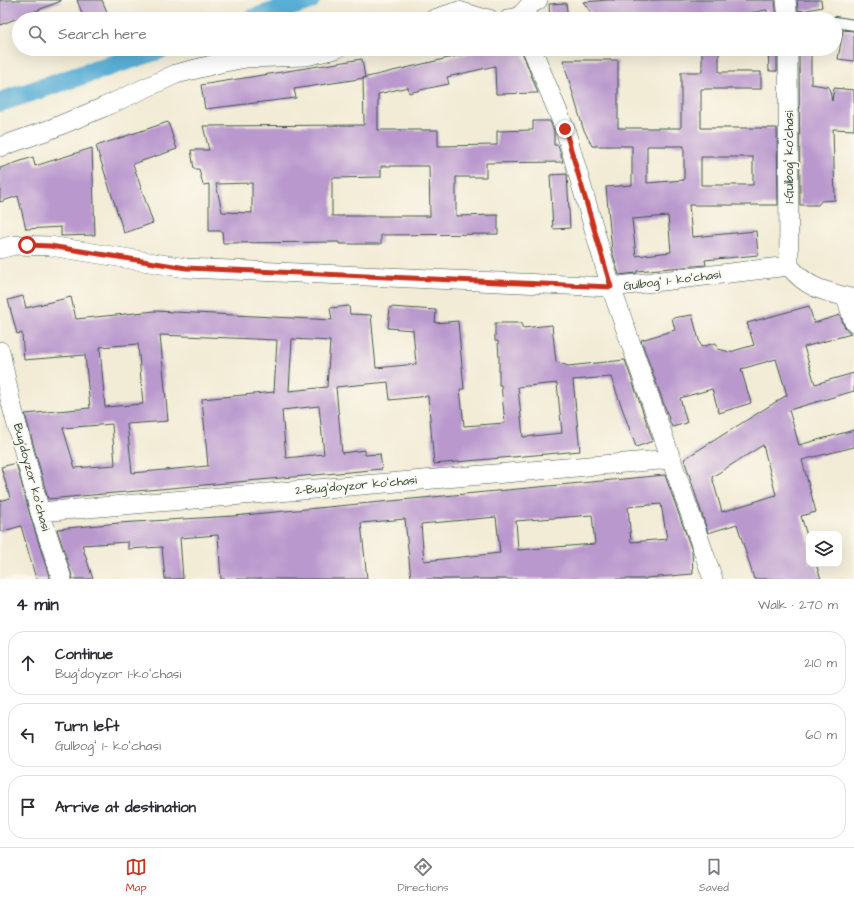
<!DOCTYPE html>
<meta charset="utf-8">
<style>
body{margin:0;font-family:"Architects Daughter",sans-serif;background:#f2f2f3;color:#2b2b33}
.controls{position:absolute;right:12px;bottom:12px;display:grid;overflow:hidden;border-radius:8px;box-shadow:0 4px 16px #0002}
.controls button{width:36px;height:36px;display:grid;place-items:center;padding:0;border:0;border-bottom:1px solid #e1e1e2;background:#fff;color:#2b2b33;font:20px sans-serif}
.stop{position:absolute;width:12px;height:12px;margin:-9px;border:3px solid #c8321e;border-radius:50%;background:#fff}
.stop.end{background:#c8321e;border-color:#fff;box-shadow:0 1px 4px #0008}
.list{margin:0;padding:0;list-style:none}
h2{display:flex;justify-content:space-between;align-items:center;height:52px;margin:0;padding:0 16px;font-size:17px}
h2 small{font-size:13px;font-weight:400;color:#7c7c81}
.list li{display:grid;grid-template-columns:26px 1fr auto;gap:12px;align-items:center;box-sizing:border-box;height:64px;margin:0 8px 8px;padding:0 8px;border:1px solid #e1e1e2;border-radius:16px}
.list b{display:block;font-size:15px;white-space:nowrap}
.list p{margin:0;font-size:13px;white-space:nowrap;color:#7c7c81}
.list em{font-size:13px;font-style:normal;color:#7c7c81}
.icon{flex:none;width:22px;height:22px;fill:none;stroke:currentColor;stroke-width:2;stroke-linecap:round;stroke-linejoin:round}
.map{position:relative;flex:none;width:854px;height:579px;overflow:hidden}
.search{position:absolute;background:#fff;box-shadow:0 4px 16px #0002;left:12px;right:12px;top:12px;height:44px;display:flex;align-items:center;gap:10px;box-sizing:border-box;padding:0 14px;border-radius:22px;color:#7c7c81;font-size:15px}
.sheet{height:268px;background:#fff}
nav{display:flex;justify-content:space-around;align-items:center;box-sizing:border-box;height:56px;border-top:1px solid #e1e1e2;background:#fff;font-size:11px;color:#7c7c81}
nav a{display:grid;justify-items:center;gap:2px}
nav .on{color:#c8321e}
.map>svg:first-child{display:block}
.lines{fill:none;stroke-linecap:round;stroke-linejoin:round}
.canal{stroke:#5aafd6;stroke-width:20}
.building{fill:#b998ce;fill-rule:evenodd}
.service-casing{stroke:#3f574c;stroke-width:12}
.minor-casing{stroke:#3f574c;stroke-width:20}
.service{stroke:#fff;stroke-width:10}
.minor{stroke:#fff;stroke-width:19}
.route{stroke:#c8321e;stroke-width:5}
.labels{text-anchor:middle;stroke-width:3.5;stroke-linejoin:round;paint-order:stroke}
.street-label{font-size:12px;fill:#1f3d34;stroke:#fbf7ec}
</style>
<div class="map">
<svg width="854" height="579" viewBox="0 0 854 579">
<rect width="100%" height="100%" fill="#fbf7ec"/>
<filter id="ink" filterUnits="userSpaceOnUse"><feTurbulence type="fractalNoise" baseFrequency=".025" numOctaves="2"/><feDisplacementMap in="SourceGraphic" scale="8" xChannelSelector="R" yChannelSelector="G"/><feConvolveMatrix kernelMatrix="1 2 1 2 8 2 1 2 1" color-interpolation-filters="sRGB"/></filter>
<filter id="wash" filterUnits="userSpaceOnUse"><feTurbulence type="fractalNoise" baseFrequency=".012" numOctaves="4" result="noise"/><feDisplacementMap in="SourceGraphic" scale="16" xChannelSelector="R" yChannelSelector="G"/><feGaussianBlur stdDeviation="0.9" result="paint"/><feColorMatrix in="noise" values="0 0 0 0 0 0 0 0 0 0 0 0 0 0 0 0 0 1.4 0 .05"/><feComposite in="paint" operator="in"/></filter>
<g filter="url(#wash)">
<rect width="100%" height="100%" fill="#f2ecd6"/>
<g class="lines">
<path class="canal" d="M252,19L310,0
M0,102L161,49"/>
</g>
<g id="blocks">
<path class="building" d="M0,0H61V1L0,25Z
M77,0H102L110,19H84Z
M607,0H775L777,19H767V10L716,19H691V18L596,19L583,2Z
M797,0H821L822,7L803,11L798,10Z
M566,3L568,19H550L549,4Z
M843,30L854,31V61L838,59Z
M487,49H521L538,93L496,94L495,66L447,77L449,84L429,88L409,93L408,87L378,94V130H438V146L497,145V131L533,130V121H550L554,131V145H558L563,162L486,163V177H456V216L498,215V234L381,235V244H339V242L223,243L222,231H209V184L203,185L199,169H194L191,150H209L203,126L364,125L363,78ZM381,166H429L430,216H332V178L381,177ZM252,183V213L222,212L216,184Z
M702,49H719V72H761V89H701V128H777L778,205H689L692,237L756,231L758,255L705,260L706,265L637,271V273L619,275L612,251L606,187L632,185V146H592L583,128L563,60H618V128H681V72H702ZM647,146H684V180L647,183ZM701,157H753V185H701ZM668,216L671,252L636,256L632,219Z
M768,49H777V71H769Z
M799,49H811V84L829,87L832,101L834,88L854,90V130L833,129L835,200L821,201L818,205H800Z
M362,59L365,78L294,89L296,98L205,109L201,85Z
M168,122L177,149L133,164L153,223L124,233L96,146Z
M92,148L95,235L61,236V227L26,229L18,196L0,202V168L33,157L35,166Z
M567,174L570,228L553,229L550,175Z
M23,296L26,308L71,297L76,319L155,311L332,320L330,308L349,306L350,314L371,315L376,368L416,364L413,330L388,328L390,307L436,310L435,323L458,321L464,389H460L464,426L505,423L501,385H499V358L498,341H495V323H522V328L552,325L556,362L568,366L625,360L653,441L636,447L611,377L573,380L580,451L434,464L428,396L390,400L388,382L336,387L342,453L365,450V455L380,454L382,469L48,499L25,414L90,408L85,355L24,360L22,333L17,334L8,300ZM160,335L277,340L274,392L202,399L208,466L132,473L127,424L168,421ZM292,339L330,341L327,387L289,391ZM138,344L143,404L105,407L100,347ZM557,383L562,433L523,437L518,387ZM319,406L324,454L286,458L282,410ZM112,424L115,465L75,468L63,428Z
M809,306L814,323L840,315L844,326L851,334L804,347L815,384L854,373V391L789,410L799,445L854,430V447L802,460L816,512L801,516L809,542V564H816L821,579H754L737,524L708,533L684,459L787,395L776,359L741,369L751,403L719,413L712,389L680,398L687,423L672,427L641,340L675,330L672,318L692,315L701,347L716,343L718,349L730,352L754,345L747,323ZM763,445L776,495L722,512L712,477Z
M16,463L30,515L50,579H36L21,526L0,532V501L10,498L1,467Z
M665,475L692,551L693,574L646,578V579H411L405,519L361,523L367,579H221L218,535L180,538L183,579H165L162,547L128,549V542L82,545L93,579H73L57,529L119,523L233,516ZM661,504L667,539L631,542L628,507ZM592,515L595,544L518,550L516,521ZM496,517L500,553L424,561L421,524Z"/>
</g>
</g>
<g filter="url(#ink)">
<use href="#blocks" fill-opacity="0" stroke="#3f574c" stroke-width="1"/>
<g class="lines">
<g class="service-casing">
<path id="service" d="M788,15L813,19
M835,22L854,25"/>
</g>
<g class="minor-casing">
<path id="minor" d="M786,0L788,19
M434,19L459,11L482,18L489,19
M509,19L519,17L531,4L538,0
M532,49L565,129L611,287L789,266C809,290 825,291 854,299
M788,49L789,266
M0,147L51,129L104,107L176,74L220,63L246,58L306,56L336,49
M0,249L14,245L50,246L186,268L611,287L713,579
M846,297L854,322
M0,351L10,399L40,512L62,579
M40,512L672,459"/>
</g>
<use href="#service" class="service"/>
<use href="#minor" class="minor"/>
</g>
</g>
<g class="lines" filter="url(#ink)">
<path class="route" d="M27,245L50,246L186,268L611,287L565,129"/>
</g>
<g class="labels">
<g class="street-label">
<text transform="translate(789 157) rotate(-90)" y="4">1-Gulbogʻ koʻchasi</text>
<text transform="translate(672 280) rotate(-7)" y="4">Gulbogʻ 1- koʻchasi</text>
<text transform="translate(32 477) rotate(75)" y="4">Bug'doyzor koʻchasi</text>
<text transform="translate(356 485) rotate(-5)" y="4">2-Bugʻdoyzor koʻchasi</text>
</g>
</g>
</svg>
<div class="controls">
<button><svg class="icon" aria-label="layers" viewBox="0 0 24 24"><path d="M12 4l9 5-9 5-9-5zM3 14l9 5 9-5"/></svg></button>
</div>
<div class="stop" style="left:27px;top:245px"></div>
<div class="stop end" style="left:565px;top:129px"></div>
<div class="search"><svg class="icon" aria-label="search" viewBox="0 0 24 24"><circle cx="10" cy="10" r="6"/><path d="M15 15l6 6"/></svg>Search here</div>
</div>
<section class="sheet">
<h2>4 min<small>Walk · 270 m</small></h2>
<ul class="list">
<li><svg class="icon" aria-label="ahead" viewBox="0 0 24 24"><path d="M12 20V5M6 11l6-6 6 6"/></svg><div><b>Continue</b><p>Bugʻdoyzor 1-koʻchasi</p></div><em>210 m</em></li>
<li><svg class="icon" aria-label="left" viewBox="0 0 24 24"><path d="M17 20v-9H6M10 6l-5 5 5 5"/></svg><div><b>Turn left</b><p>Gulbogʻ 1- koʻchasi</p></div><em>60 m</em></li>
<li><svg class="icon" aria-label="arrive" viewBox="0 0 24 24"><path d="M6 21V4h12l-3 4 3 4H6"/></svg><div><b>Arrive at destination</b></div></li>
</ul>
</section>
<nav>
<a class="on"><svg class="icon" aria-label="map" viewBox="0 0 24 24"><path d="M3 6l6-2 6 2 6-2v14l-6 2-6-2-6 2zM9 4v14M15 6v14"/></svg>Map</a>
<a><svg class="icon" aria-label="directions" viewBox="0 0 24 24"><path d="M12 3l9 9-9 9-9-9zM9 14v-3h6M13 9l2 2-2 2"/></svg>Directions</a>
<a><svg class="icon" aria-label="saved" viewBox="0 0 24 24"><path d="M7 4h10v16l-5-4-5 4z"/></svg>Saved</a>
</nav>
